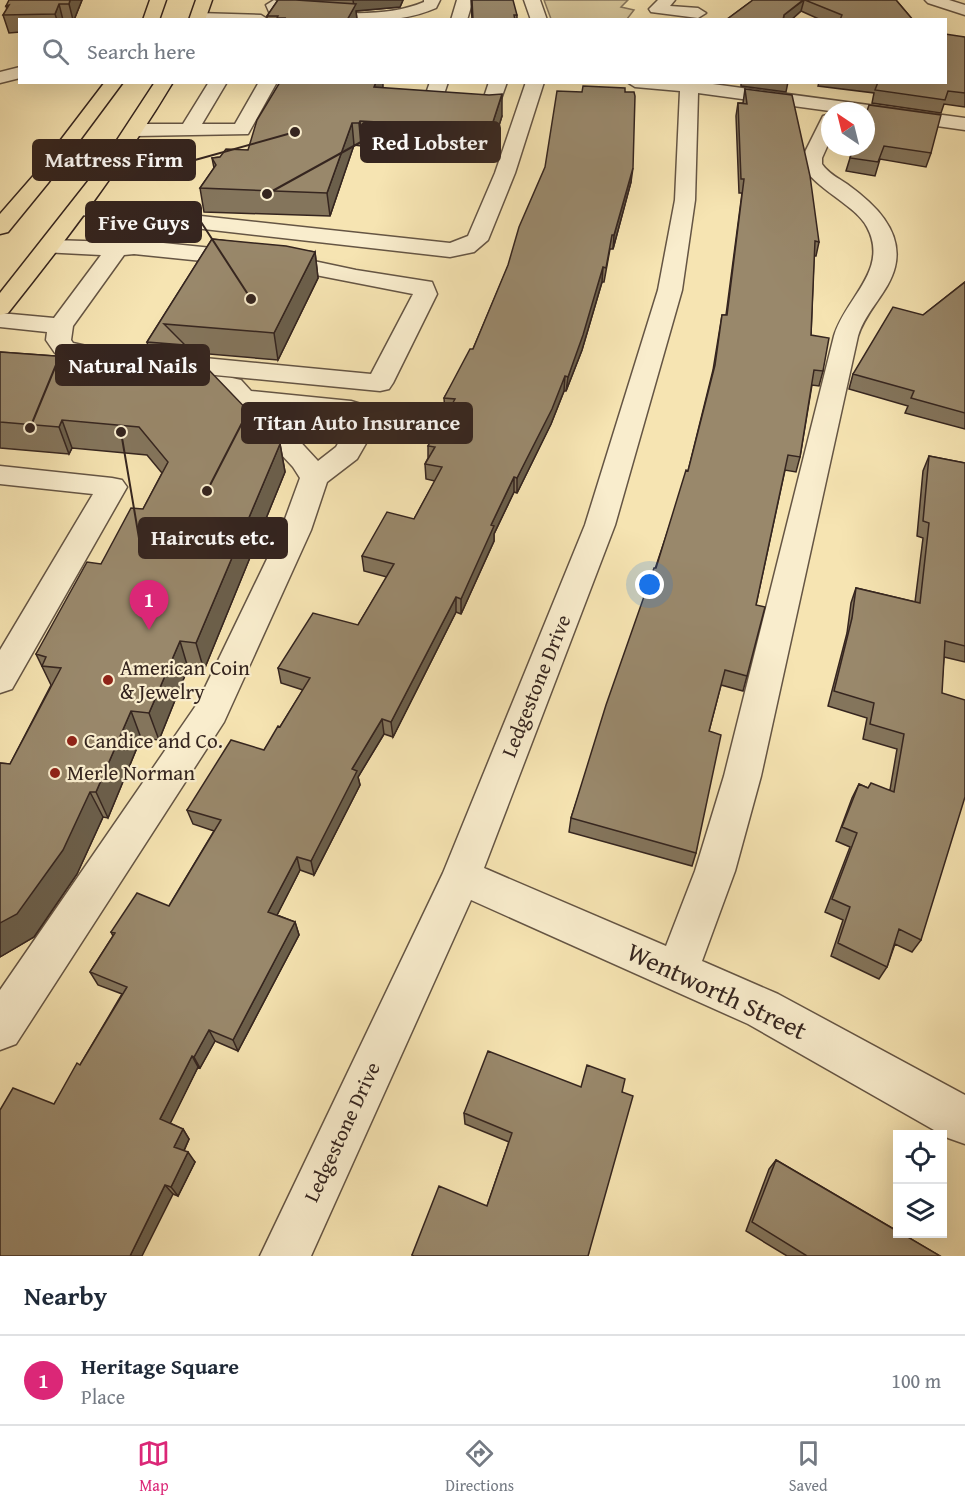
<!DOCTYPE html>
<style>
body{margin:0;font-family:"Gentium Book Plus",serif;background:#f6f6f7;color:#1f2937}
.controls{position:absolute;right:18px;bottom:18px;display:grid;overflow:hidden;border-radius:0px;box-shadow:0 6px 24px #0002}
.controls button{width:54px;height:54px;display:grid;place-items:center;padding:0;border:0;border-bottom:2px solid #e0e1e3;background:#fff;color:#1f2937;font:30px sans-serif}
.compass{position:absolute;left:821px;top:102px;width:54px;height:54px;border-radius:50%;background:#fff;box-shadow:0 6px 24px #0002;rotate:325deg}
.you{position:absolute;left:650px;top:585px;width:21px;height:21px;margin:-15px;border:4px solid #fff;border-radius:50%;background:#1a73e8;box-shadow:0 0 0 9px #1a73e833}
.badge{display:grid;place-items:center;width:39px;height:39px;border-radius:50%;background:#db2777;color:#fff;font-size:20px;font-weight:700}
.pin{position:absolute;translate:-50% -50px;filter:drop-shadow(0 2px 3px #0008)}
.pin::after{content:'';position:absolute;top:32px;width:21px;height:18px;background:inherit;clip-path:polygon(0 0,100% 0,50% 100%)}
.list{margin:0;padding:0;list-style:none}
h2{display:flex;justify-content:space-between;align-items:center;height:78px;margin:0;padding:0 24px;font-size:26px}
h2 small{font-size:20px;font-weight:400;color:#747a83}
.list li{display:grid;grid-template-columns:39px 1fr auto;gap:18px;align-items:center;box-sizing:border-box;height:90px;padding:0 24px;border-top:2px solid #e0e1e3}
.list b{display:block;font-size:22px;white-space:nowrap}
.list p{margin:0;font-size:20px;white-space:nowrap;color:#747a83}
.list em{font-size:20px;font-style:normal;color:#747a83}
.icon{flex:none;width:33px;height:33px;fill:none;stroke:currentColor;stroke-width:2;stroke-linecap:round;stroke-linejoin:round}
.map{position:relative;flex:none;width:965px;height:1256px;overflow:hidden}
.search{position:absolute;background:#fff;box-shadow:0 6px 24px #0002;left:18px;right:18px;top:18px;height:66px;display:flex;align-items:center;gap:15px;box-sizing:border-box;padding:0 21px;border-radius:0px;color:#747a83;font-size:22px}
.sheet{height:168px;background:#fff}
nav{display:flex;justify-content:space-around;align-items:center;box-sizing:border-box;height:84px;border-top:2px solid #e0e1e3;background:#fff;font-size:16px;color:#747a83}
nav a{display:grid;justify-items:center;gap:3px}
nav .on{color:#db2777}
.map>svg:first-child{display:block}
.green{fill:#d5c499;stroke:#85745c;stroke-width:1.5}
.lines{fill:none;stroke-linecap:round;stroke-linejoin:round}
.minor-casing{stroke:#655544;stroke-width:3}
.major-casing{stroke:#35251f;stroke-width:3}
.minor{fill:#f9edcd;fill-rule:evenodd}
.major{fill:#f6e4b2;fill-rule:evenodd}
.wall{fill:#84755c;stroke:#35251f;stroke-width:1.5}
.shaded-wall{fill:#6b5f4b;stroke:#35251f;stroke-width:1.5}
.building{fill:#99886b;stroke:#35251f;stroke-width:1.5}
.poi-dot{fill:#8f2418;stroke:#f9edcd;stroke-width:2}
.labels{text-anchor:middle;stroke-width:4.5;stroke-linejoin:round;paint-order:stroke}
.poi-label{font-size:21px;fill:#35251f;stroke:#f9edcd;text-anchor:start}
.street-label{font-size:21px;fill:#35251f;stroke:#f9edcd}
.near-street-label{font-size:26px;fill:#35251f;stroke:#f9edcd}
.leader{fill:none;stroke:#35251f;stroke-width:2}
.callout-dot{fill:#35251f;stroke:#f9edcd;stroke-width:2}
.callout{fill:#35251f;stroke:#35251f;stroke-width:2}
.callout-label{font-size:22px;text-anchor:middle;font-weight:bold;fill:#fff}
</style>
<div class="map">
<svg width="965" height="1256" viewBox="0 0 965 1256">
<rect width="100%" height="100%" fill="#f6e4b2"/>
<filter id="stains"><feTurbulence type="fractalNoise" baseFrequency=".00333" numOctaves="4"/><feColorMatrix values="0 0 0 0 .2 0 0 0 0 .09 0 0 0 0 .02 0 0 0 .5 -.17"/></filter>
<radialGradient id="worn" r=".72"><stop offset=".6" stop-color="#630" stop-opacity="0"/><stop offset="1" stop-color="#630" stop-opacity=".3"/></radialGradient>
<path class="green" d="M544,0H628L621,7L634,10L627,19H551Z"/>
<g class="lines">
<g class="minor-casing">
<path id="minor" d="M274,0L279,2L282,7C328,12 381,20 424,2V0H440L436,8C391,28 325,21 276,16L270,14L266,5Z
M457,0H473L467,20H451Z
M524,0H540L547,20H531Z
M658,0H675L670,6L698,8L706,13L698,18L651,12L649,9Z
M925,0H949L965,5V15L928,3Z
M198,13L261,15L269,20H191L192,15Z
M20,67V78L0,83V72Z
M209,82H227L202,124H235L259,82H277L248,134L136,136L129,134L126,130L129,126L136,124H183Z
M430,82H448L442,100L482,103L489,82H507L496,113L489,115L425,109L422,105Z
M526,82H544L515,173L488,240L474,252L450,257L81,215L73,214L70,209L73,204L81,203L450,243L468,236L495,173Z
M627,82H698L965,118V130L866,116V111H830L698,93L695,200L682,290L615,525L484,868L666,946L695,871L724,776L834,336C845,298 890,270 867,227C855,203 802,183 802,158L823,116L830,114V140L822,158V164C828,173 838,178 847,184C873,203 904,230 895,267C889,292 866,310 858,336L761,776L735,871L702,961L778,994L965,1095V1144L948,1138L748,1024L471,900L311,1256H260L443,873L585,525L658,290L675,200L680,91L635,87Z
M50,240L117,242L134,240L290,256L356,270L432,282L437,294L393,383L389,389L380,391L91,363L55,353L46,340L47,332L0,327V313L54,318L101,255L42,252L39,247L42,242ZM134,254L290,270L413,294L371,374L91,347L73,343L71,340L73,326L124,255Z
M178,373L232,378L241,380L251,391L351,401L374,408L380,419L357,459L327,482L311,530L224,722L16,1044L0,1050V990L197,704L281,530L300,478L293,467L224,393L169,387L165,381L169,375ZM269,408L346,417L352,419L336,447L318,461Z
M0,466L112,478L122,480L127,487L12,689L0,693V650L93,494L0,484Z"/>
</g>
<g class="major-casing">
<path id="major" d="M150,0H166L159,20H143Z
M196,0H212L205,20H189Z
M105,82H123L48,183L8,232L0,234V214L34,175Z
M155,82H173C124,164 67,239 8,313L0,315V293L100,166Z"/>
</g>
<use href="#minor" class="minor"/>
<use href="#major" class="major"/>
</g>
<path class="wall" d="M82,0L74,20H20V32L9,33L3,15L7,10L6,6Z
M278,0H403L400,7L356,11L357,20H267V16Z
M471,0L517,15V20H472Z
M753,0H896L913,20H821L801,11L791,20H726Z
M965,37V107L944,104L941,113L872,103L874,93L818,86L819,82H945Z
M741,82H788L786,92L741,86Z
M383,88L502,116L491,151L362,144L361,146L354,145L330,216L204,212L200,188L214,168L212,158L220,157L248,150Z
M745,89L819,242L816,256H814L811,335L823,371L819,386L812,385L800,457L796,472L785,470L756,605L747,676L743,691L721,685L709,731L696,853L692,866L569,832L571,818L688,471L713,370L722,315H726L742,193H739L736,116L738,103H743Z
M582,92H625L631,182L613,249H610L604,282H602L582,350L566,391H564L551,424L517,493L514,492L494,534V541L461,614L456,612L393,737L384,734L358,777L360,785L314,875L300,870L277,915L295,922L299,935L238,1051L215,1041L200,1068L198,1067L170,1123L183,1129L189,1139L184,1151L195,1162L178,1196L173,1194L54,1104L80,1065L122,994L98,985L90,972L113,936L111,932L169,906L214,831L193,824L187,810L264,750L280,727L303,690L281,683L278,668L358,625L387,577L364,571L362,556L414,519L435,481L426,479L425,464L428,458V446L447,413H445L444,398L473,349Z
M866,114L931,153L926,167L880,159L875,176L846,171L850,158Z
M212,239L315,252L318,278L278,360L186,352L190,366L280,444L285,472L204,670L188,668L159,740L141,738L108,818L103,817L77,874L34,937L0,957V763L10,764L51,685L36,654L101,564L143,509L162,473L147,455L72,448L69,454L0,448V352L152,363L147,342Z
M965,282V429L905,413L908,406L849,389L853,374L923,315Z
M929,456L965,463V662L944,657L921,940L912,952L895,944L887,967L879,979L831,956L843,920L825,912L850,847L836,841L852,798L859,784L868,788L890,790L897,749L863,739L867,718L828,706L847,633L851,603L856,588L915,602L923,538L917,536L923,471Z
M581,1087L622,1092L588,1256H413L412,1255L487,1206L509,1142L465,1124L464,1113Z
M776,1160L940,1256H787L746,1231L769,1169Z"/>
<path class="shaded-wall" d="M70,0H82L74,20H73L69,4Z
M353,0H403L400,7L356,11L357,20H347L354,7Z
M804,0L801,11L791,20H783L784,15Z
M59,4L63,20H57L55,14Z
M376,82H383V89L374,87Z
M502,94V116L491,151V128Z
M360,121L362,144L361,146L359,123Z
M352,123L354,145L330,216L327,193Z
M633,168L631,182L613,249L614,235Z
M315,252L318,278L278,360L274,333Z
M603,267L602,282L582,350L566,391L568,377Z
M565,376L564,391L551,424L517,493V478Z
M62,420L72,448L69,454L59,427Z
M280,444L285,472L204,670L196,643Z
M514,477V492L494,534V541L461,614V599L491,525Z
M456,597V612L393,737L391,722Z
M180,641L188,668L159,740L149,713Z
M131,711L141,738L108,818L96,792Z
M382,719L384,734L358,777L360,785L314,875L311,861L352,769Z
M90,792L103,817L77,874L34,937L0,957V923Z
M297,857L300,870L272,925L268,912Z
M295,922L299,935L238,1051L233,1040Z
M209,1030L215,1041L200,1068L194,1057Z
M192,1056L198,1067L167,1130L160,1119Z
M183,1129L189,1139L181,1157L174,1147Z
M188,1152L195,1162L178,1196L171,1187Z
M165,1185L173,1194L142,1256H130Z"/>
<path class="building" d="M9,0H70L69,4H59L55,14L3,15L9,5L6,6Z
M278,0H296L356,4L347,20H284L285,18H277L278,16H267Z
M472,0H513L517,15H514L515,20H473Z
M753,0H803L784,15L783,20H726Z
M805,0H896L913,20H840L842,15Z
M945,34L965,37V93L948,91L945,100L875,90L878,82H945Z
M280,82H376L374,87L489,95L502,94L491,128L360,121L359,123H352L327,193L200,188L216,165L212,158L220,157L226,149L248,150L257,120Z
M583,86L625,88V92H634L635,96L633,168L614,235H612L606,268L603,267L583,335L568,377L565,376L552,409L517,478L514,477L491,525L494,526L461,599L456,597L391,722L382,719L352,769L357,771L311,861L297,857L268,912L295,922L233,1040L209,1030L194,1057L192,1056L160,1119L183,1129L174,1147L188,1152L171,1187L165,1185L130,1256H0V1110L13,1088L54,1104L77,1063L80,1065L127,987L90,972L115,933L111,932L137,893L169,906L221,820L187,810L231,740L264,750L278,726L280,727L310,678L278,668L313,613L358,625L394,564L362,556L387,512L414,519L442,467L425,464L435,447L428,446L455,399L444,398L470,349H473L508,265L519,227L545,167L557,91L582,92Z
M745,89L792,95L810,176L819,242L815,241L811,335L829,338L823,371L814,370L800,457L788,455L756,605L765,607L747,676L725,670L709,731L721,735L696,853L571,818L606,705L654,568H656L686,470L688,471L715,365L722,315H727L744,179H741L738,103L747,104Z
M869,105L941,115L931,153L884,146L878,162L850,158L854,147H866V114Z
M212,239L286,246L315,252L274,333L164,324L185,345L147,342Z
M965,282V413L911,398L914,391L853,374L893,307L923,315Z
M0,352L206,367L280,444L196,643L180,641L149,713L131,711L96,792H90L63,850L17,914L0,923V763L10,764L61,668L42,666L46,657L36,654L87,562L101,564L131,508L143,509L168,462L139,427L62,420L59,427L0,422Z
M929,456L965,463V646L945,641L942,693L965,700V797L921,940L899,929L887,967L838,943L850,907L832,899L857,833L842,827L859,784L868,788L871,783L894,792L904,734L870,724L874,703L834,691L852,618L856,588L920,603L929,523L923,521Z
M488,1051L581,1087L587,1065L625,1079L622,1092L633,1096L588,1256H414L412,1255L439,1186L487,1206L512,1133L464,1113Z
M776,1160L897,1231V1233H901L940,1256H807L752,1222Z"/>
<g class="poi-dot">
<circle cx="108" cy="680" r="6"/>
<circle cx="72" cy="741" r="6"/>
<circle cx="55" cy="773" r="6"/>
</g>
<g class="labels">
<g class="poi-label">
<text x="120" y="675">American Coin<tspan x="120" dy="24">&amp; Jewelry</tspan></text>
<text x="84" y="748">Candice and Co.</text>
<text x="67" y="780">Merle Norman</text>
</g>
<g class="street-label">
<text transform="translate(536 686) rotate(-68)" y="7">Ledgestone Drive</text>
<text transform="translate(342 1132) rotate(-65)" y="7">Ledgestone Drive</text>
</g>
<g class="near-street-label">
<text transform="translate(717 991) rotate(25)" y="9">Wentworth Street</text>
</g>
</g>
<path class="leader" d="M267 194L361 142M295 132L195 160M251 299L201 222M30 428L56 365M207 491L242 423M121 432L139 538"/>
<g class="callout-dot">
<circle cx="267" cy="194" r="6"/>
<circle cx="295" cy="132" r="6"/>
<circle cx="251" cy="299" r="6"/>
<circle cx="30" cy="428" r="6"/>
<circle cx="207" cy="491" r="6"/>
<circle cx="121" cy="432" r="6"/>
</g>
<g class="callout">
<rect x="361" y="122" width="139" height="40" rx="6"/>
<rect x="33" y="140" width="162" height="40" rx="6"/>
<rect x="86" y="202" width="115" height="40" rx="6"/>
<rect x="56" y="345" width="153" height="40" rx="6"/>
<rect x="242" y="403" width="230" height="40" rx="6"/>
<rect x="139" y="518" width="148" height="40" rx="6"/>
</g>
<g class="callout-label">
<text x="430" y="150">Red Lobster</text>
<text x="114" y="167">Mattress Firm</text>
<text x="144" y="230">Five Guys</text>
<text x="133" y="373">Natural Nails</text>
<text x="357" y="430">Titan Auto Insurance</text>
<text x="213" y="545">Haircuts etc.</text>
</g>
<rect width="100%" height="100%" filter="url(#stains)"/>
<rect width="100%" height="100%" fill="url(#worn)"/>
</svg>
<div class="controls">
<button><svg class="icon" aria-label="locate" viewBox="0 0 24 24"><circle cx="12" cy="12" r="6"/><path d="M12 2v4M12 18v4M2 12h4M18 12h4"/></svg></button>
<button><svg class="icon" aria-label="layers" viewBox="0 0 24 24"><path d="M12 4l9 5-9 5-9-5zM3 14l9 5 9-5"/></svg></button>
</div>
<svg class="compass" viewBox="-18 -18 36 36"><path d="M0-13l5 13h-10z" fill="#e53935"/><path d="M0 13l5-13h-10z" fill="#747a83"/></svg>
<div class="you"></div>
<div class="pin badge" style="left:149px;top:630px">1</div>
<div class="search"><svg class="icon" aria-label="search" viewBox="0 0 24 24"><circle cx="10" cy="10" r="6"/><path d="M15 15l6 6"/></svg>Search here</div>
</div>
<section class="sheet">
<h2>Nearby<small></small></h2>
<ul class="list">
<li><span class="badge">1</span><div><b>Heritage Square</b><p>Place</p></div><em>100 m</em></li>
</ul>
</section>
<nav>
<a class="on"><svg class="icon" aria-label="map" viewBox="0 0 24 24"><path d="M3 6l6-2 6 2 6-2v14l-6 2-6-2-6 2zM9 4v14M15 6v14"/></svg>Map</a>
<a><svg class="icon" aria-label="directions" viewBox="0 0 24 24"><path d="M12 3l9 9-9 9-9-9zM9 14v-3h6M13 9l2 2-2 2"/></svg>Directions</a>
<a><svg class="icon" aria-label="saved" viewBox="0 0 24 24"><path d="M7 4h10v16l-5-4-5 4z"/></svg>Saved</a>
</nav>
